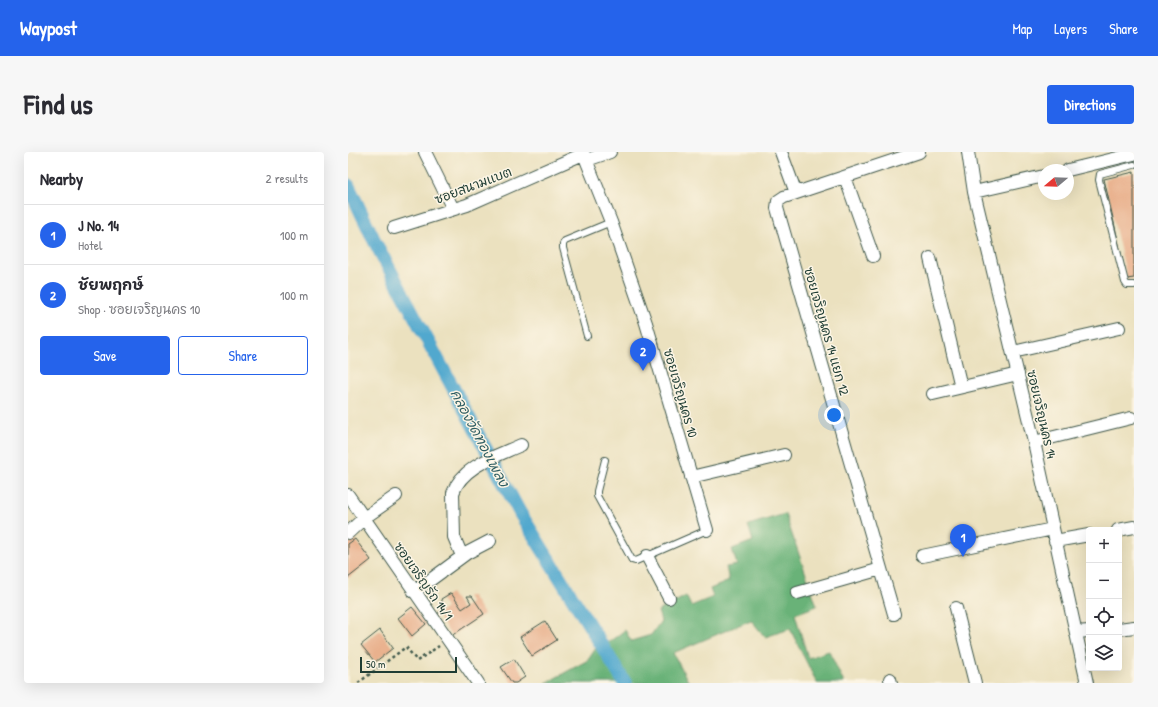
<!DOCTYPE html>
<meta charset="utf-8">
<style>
body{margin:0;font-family:"Patrick Hand","Playpen Sans Thai",sans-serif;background:#f7f7f7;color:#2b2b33}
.controls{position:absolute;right:12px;bottom:12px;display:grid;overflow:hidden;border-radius:4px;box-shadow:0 4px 16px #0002}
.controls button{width:36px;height:36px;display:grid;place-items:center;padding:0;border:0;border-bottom:1px solid #e1e1e2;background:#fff;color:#2b2b33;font:20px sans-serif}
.compass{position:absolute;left:690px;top:12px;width:36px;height:36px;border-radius:50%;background:#fff;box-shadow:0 4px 16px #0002;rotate:251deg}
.scale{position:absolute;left:12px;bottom:10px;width:97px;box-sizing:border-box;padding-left:4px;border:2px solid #1f3d34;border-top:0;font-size:11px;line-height:14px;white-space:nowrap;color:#1f3d34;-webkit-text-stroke:3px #fcf5e5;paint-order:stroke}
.you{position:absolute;left:486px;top:263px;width:14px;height:14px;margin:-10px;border:3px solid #fff;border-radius:50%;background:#1a73e8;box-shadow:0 0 0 6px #1a73e833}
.badge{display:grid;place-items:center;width:26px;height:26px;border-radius:50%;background:#2563eb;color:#fff;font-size:13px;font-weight:700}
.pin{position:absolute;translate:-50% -33px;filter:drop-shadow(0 1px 2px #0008)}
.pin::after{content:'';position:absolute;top:21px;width:14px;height:12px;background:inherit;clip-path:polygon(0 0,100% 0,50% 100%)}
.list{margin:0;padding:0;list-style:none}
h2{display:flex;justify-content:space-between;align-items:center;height:52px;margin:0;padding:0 16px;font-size:17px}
h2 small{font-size:13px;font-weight:400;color:#7c7c81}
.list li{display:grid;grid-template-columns:26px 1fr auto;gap:12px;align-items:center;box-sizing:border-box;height:60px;padding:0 16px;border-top:1px solid #e1e1e2}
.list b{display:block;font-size:15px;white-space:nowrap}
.list p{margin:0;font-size:13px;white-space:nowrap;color:#7c7c81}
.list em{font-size:13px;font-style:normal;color:#7c7c81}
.actions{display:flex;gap:8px;padding:12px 16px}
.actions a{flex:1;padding:9px 0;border:1px solid #2563eb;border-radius:4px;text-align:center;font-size:14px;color:#2563eb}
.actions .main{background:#2563eb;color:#fff}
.icon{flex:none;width:22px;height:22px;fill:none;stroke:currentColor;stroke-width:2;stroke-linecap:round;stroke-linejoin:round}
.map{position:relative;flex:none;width:786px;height:531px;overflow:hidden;border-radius:4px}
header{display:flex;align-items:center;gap:24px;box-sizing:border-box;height:56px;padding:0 20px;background:#2563eb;color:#fff}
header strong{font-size:19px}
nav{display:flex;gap:22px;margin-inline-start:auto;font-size:14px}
.intro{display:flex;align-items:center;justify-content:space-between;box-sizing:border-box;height:96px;padding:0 24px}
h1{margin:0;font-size:28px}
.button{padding:10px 18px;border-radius:4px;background:#2563eb;color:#fff;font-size:14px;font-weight:700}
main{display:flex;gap:24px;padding:0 24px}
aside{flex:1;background:#fff;border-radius:4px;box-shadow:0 4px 16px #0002}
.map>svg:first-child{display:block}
.forest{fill:#69b278;stroke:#447856}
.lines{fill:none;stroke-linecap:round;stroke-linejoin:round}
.canal{stroke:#51a8ce;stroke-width:14}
.building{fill:#e9b18d}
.service-casing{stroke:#3e5649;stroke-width:8}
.minor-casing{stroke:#3e5649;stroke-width:14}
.path{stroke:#3e5649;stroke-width:2.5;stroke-dasharray:3 3;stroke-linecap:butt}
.service{stroke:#fff;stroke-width:6}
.minor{stroke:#fff;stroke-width:12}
.labels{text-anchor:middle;stroke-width:3;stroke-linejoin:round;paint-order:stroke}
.street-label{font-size:13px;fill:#1f3d34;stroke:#fcf5e5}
.water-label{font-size:14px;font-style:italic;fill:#2e5d62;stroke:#fcf5e5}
</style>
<header>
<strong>Waypost</strong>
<nav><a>Map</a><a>Layers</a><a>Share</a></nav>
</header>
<div class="intro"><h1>Find us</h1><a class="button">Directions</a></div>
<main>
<aside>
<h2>Nearby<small>2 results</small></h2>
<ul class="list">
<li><span class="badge">1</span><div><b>J No. 14</b><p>Hotel</p></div><em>100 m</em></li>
<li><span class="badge">2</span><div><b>ชัยพฤกษ์</b><p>Shop · ซอยเจริญนคร 10</p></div><em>100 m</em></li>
</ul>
<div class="actions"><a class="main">Save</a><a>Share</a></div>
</aside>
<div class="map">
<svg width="786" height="531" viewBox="0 0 786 531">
<rect width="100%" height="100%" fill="#fcf5e5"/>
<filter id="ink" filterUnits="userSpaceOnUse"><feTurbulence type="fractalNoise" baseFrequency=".025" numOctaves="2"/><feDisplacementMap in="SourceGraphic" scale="8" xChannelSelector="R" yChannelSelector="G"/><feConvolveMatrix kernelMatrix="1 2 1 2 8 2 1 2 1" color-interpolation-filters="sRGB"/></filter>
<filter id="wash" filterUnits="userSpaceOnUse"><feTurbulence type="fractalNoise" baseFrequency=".012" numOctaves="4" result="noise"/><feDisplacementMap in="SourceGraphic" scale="16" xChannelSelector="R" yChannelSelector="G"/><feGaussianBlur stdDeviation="0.9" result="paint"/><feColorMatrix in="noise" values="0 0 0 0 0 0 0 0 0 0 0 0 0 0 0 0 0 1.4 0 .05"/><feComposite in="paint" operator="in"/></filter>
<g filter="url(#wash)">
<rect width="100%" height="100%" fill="#ebe1bf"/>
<path class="forest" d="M437,362L469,454L447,462L460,506L481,499L496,531H469L442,477L417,485L403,468L325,501L341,531H280L257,493L277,478L283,489L303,483L313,469L310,459L338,444L343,454L365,445L362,437L381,429L378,415L389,413L384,397L405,389L400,373Z
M248,496L270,531H198L240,508Z"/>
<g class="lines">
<path class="canal" d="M0,33L28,92L172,361L277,531"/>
</g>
<g id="blocks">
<path class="building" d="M786,20V126L779,127L756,27Z
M7,387L23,408L0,426V392Z
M103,441L114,457L123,451L119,444H124L136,462L103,484L89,462L98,456L93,447Z
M64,455L78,472L64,484L50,466Z
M197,469L209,488L184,504L172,485Z
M32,478L45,496L27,510L13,493Z
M166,507L177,525L168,531H164L153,515Z"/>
</g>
</g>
<g filter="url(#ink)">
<use href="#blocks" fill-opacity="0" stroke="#3e5649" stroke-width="1"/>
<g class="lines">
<g class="service-casing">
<path id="service" d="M786,13L752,22L751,28L777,130L779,133H786
M239,184L215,96V92L217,89L263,70
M257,308L249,339V344L284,408L288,409L359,378"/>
</g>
<g class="minor-casing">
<path id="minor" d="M77,0L105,57
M235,0L263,70L298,171L359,378
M433,0L448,41
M620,0L626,40L686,290L739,531
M239,8L262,0
M720,18L786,2
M497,25L525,104
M626,40L696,24
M46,76L119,53L235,2
M582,106L613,235
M665,200L771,176
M585,242L670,222
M686,290L783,266
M343,325L436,303
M0,343L130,531
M770,378L786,375
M0,381L16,366L48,344
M707,389L741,383
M114,404L106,385L105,341C114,314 149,304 173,293
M299,404L321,446
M574,404L705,377
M66,440L119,401L142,389
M449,441L533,417
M608,456L627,531
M546,462L429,56L430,49L436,45L571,0
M771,477L786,475
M728,480L741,479
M542,527L543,531"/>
</g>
<path class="path" d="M10,531L58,495L69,509L91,494"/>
<use href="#service" class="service"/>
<use href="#minor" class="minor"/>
</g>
</g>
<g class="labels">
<g class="street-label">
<text transform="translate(125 33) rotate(-21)" y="5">ซอยสนามแบต</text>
<text transform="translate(479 179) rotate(74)" y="5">ซอยเจริญนคร 14 แยก 12</text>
<text transform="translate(333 241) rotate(74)" y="5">ซอยเจริญนคร 10</text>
<text transform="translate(694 262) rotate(77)" y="5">ซอยเจริญนคร 14</text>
<text transform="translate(76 429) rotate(55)" y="5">ซอยเจริญรัถ 14/1</text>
</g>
<g class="water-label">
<text transform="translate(132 286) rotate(62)" y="5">คลองวัดทองเพลง</text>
</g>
</g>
</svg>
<div class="controls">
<button>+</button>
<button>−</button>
<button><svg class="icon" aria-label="locate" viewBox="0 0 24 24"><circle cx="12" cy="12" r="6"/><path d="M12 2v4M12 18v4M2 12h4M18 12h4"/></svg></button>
<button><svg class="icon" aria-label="layers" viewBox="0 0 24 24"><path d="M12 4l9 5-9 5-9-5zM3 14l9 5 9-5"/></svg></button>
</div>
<svg class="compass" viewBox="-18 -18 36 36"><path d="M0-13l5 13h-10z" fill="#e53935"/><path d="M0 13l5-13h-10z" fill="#7c7c81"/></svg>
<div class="scale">50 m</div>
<div class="you"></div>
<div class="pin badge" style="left:615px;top:405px">1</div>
<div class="pin badge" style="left:295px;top:219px">2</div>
</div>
</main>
